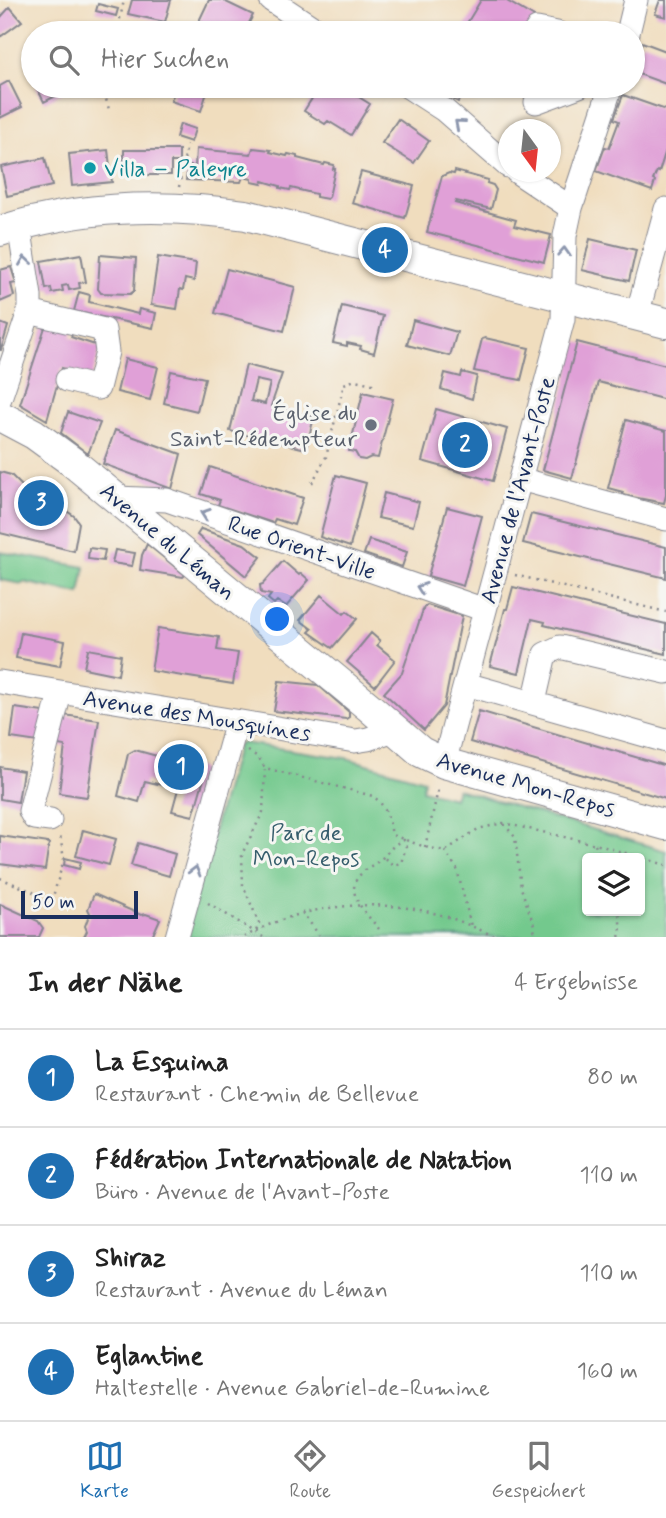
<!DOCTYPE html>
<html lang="de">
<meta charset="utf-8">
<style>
body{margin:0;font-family:Mynerve,sans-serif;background:#f6f6f6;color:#222}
.controls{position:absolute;right:21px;bottom:21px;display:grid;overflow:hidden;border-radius:7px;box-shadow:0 2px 5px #0004}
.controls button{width:63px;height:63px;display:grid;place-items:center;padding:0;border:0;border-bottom:2px solid #e0e0e0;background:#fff;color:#222;font:35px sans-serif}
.compass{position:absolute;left:498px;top:119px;width:63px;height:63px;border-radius:50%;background:#fff;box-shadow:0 2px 5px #0004;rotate:165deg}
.scale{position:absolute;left:21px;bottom:18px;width:117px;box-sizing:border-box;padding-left:7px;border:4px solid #1b2f5e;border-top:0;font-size:19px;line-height:24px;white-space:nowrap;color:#1b2f5e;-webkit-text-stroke:5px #f6f6f2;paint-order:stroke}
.you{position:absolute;left:278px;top:620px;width:24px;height:24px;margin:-18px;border:5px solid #fff;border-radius:50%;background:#1a73e8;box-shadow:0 0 0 10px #1a73e833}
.badge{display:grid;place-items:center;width:46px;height:46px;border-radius:50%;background:#1f6fb2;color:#fff;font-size:23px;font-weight:700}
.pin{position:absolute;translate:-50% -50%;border:4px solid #fff;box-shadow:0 2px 7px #0006}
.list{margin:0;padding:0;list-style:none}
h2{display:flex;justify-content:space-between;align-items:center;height:91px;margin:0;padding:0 28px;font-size:30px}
h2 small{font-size:23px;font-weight:400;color:#767676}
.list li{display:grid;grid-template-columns:46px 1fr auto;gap:21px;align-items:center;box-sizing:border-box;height:98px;padding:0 28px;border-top:2px solid #e0e0e0}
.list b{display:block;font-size:26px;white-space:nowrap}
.list p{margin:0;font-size:23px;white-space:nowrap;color:#767676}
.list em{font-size:23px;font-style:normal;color:#767676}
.icon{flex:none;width:38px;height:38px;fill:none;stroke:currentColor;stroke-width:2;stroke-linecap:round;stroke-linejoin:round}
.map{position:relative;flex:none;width:666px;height:937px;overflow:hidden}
.search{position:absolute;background:#fff;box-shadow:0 2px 5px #0004;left:21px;right:21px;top:21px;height:77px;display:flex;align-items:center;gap:18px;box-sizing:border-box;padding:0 24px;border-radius:38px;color:#767676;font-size:26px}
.sheet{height:483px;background:#fff}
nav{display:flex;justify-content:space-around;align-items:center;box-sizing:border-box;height:98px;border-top:2px solid #e0e0e0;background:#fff;font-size:19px;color:#767676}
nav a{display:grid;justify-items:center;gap:4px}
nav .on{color:#1f6fb2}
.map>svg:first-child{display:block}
.green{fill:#73c98d;stroke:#477c76;stroke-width:2;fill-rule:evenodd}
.building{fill:#e0a0d7;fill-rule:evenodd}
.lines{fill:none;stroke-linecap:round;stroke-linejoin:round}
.minor-casing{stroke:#86868e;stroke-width:25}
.major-casing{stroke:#86868e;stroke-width:32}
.path{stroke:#86868e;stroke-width:2.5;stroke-dasharray:2 5;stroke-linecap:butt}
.minor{stroke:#fff;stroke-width:23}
.major{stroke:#fff;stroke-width:30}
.oneway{stroke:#8d97ae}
.culture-dot{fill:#0f9aa8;stroke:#f6f6f2;stroke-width:2.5}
.worship-dot{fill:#6b7280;stroke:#f6f6f2;stroke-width:2.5}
.labels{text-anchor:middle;stroke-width:6;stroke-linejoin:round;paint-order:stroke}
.culture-label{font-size:23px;fill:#0d838f;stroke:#f6f6f2;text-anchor:start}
.worship-label{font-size:23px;fill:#5b616d;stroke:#f6f6f2;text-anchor:end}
.street-label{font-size:23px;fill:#1b2f5e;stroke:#f6f6f2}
.park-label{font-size:23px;fill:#355d6c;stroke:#f6f6f2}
</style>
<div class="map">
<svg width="666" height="937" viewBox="0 0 666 937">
<rect width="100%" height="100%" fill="#f6f6f2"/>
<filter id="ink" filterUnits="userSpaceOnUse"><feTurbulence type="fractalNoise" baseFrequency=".0143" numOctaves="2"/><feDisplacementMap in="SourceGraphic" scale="14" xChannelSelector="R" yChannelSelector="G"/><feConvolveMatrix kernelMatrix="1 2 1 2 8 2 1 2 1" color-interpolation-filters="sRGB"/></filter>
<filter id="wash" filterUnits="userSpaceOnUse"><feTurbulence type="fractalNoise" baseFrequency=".00686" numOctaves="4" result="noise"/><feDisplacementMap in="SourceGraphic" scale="28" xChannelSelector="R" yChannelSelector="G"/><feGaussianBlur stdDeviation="1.57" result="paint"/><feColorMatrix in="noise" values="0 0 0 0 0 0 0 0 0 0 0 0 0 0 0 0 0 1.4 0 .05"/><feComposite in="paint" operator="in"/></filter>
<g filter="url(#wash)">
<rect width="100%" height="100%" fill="#f0ddbe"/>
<path class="green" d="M0,552L85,567L80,594L23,582L22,584L0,580Z
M243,743L346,758L424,780L422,790L454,798L457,789L666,851V937H183L238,745ZM587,858H640V911H587Z"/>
<g id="blocks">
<path class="building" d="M132,0H171L165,22L128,14Z
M209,0H222L253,15L244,33H225L199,21Z
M481,0H505L536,18L527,33H518L507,27L504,33H461Z
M660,0H666V17L655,14Z
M98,4L118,9L116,16L96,11Z
M10,7L22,21L0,37V18Z
M642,42L666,51V84L633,72Z
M9,81L22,107L0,118V86Z
M36,86H70L65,88L66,91L44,102Z
M176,86H209L201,111L171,101Z
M320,86H341L370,104L351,135L328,121L325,124L304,111Z
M440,86H468L458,102L437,90Z
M623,95L666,110V150L659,172L657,171L653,180L655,181L652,191L596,171L605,147L609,148L619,121L614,119Z
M398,119L429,141L414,163L382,143Z
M180,124L195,129L191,142L176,137Z
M253,148L271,150L270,152L287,156L288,154L297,156V158L324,165L325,163L334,165L333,169H335L329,197L327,199L316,197V194L291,188L290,190L280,188V186L263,181L262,184L252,182V179L243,177L241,182L186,180L188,166H195L196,149L251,154Z
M108,150L112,182L72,186L69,154Z
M124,150H179V162H171V175H130V161H124Z
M45,158L52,186L7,196L1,167Z
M455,171L488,180L487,183L493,185L496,190L491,209L456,201L455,203L516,220L514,226L551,235L544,262L427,232L442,176L449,173L454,174Z
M361,172L414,186L405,218L352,203Z
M590,239L636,250L629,281L582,270Z
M81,254L86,282L79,283L80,288L69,290L68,285L62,286L63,291L52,293L51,288L46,289L41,261Z
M100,255L136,258L134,291L130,294L101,293L98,289Z
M158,257L196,263L194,281L185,279L183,290L180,289L177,309L151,305Z
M11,267L16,283L11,284L14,296L0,302V270Z
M227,269L295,287L284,331L215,313Z
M79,292L90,295L89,302L138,314L139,309L156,313L153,328L74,311Z
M342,306L383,316L374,353L360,349L361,346L347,343V346L333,343Z
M413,320L457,332L450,356L407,345Z
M0,323L8,326L1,350H0Z
M46,324L74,328L71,337L101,347L92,377L62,368L47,420L20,404Z
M485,338L529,348L521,380L474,371L482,339Z
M577,342L666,365V400L598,382L572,478L543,470Z
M125,359L158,367L150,400L117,392Z
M246,365L282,374L271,406L314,417L306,449L230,431ZM256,380L270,383L265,404L251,401Z
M171,371L205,378L197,411L164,403Z
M462,372L477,376L472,399L441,389L445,373L461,377Z
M363,392L393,399L378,458L371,457L365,460L359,459L355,452L349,451Z
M436,409L507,429L493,481L422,461Z
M68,412L100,423L88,454L61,433Z
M626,420L666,431V495L664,503L622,495L623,492L608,488Z
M115,430L181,454L172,489L103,464Z
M210,467L303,498L294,525L275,519L273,523L218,505L220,500L201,494Z
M0,472L11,475L22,486L30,487L41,498L49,499L60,510L68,512L74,516L79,523L74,551L0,533Z
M336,475L366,483L350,547L320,537Z
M384,493L419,502L413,526L378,518Z
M447,507L482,516L463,586L428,576Z
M531,514L666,547V578L523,543Z
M201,529L244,544L261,557L246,576L197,535Z
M369,540L407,552L402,567L364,554Z
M147,544L185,575L183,577L140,570L142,555Z
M89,548L105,550L103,561L88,559Z
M115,550L135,553L132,566L112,563Z
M283,561L299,575L301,573L309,580L286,607L277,601L274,604L268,599L271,595L261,593L260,585L263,584Z
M513,587L666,624V654L544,625L545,622L532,619L519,673L490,666L505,609H507Z
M321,595L344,614L347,611L357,619L332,648L309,632L312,629L300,620Z
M427,605L462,616L444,706L424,730L384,693L402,673L424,607Z
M158,628L219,637L217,650L238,653L233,684L151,671Z
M21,633L65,641L60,666L16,658Z
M371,633L380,641L377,645L395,660L375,686L347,662Z
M88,649L121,655L118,675L84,668Z
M279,681L318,685L349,712V717L346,719L274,711Z
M15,708L99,720L87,797L59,793L65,746L11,738Z
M479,711L666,766V799L470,742Z
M135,750L201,768L205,775L193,816L172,811L178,789L145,781L139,802L118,796L128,754Z
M0,767L23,771L18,802L0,799Z
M83,830L116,839L109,865L76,856Z
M0,836L49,843L45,870L0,864Z
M138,843L175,854L169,876L131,865Z
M65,858L81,862L79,869L64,865Z
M94,894L141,915L146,914L160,919L152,937H84L87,931L85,926L90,913L88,909Z
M0,904L38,921L43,928L39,937H0Z"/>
</g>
</g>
<g filter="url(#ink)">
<use href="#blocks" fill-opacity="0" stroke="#86868e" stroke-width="2"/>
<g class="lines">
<g class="minor-casing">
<path id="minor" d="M271,0L321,33
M534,33L537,29L557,33
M628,33L636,0
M407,86L444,110L508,166
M536,102L579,86
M517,172L571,208
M29,312L104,330L107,352L98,388L67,380
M637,315L666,209
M0,398L30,309V296L19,225
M520,479L666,519
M116,498L167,500L485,610
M0,682L355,741L368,739L394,730
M466,684L666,741
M534,702L545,654L560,647L666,672
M444,763L563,319L565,236L571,208L611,86
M50,820L34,818L30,811L60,693
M177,937L237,722"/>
</g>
<g class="major-casing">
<path id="major" d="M0,231C81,205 162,203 246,215L666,323
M0,416L34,434L71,461L369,707L421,752L444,763L666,825"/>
</g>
<path class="path" d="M117,33L124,0
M105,86L104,92L110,113
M179,187L187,145
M312,483L326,457L344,384L355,380L377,385
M515,575L666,612
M248,751L258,757L265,768L373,796C387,807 389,818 392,835L425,847L445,851L478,829L503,823L595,844L666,865
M504,824L515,837L521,888L534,925L535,937
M595,844L601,858
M425,847L439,786
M445,851L457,869L471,926
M0,878L52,900L64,859L60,836
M208,903L263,937
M302,912L319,935
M379,929C367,914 341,891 362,873C367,867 374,865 380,860C389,852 392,844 404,840L406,847L401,863L393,865L383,857
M256,931C310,903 382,898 441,915C460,920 479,930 497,937
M244,937L256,931L259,923L243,885L242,854L263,812L265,768
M619,937L621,932L619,911"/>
<use href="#minor" class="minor"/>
<use href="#major" class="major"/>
</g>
<defs><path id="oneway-chevron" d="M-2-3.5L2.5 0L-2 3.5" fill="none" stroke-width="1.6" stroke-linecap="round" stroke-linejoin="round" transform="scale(1.75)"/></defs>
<g class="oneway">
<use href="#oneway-chevron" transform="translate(459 124) rotate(-139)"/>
<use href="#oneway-chevron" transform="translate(564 252) rotate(-87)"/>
<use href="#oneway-chevron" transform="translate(25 261) rotate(-98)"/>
<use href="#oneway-chevron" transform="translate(205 514) rotate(-161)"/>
<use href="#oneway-chevron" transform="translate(421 588) rotate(-161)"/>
<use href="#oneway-chevron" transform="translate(195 871) rotate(-75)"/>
</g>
</g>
<circle class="culture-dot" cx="90" cy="168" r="7"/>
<circle class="worship-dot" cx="371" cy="425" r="7"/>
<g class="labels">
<g class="culture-label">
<text x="104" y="176">Villa – Paleyre</text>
</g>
<g class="worship-label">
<text x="357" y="420">Église du<tspan x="357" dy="26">Saint-Rédempteur</tspan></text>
</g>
<g class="street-label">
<text transform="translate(517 490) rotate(-75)" y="8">Avenue de l'Avant-Poste</text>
<text transform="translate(168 541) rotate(40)" y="8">Avenue du Léman</text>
<text transform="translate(302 547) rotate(19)" y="8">Rue Orient-Ville</text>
<text transform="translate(197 715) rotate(9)" y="8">Avenue des Mousquines</text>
<text transform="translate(526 784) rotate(16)" y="8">Avenue Mon-Repos</text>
</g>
<g class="park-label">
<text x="306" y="840">Parc de<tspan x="306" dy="26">Mon-Repos</tspan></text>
</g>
</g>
</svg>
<div class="controls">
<button><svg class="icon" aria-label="layers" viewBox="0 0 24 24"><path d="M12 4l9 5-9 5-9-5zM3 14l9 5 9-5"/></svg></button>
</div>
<svg class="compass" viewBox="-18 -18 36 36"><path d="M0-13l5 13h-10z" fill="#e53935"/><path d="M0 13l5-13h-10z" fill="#767676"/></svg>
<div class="scale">50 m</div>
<div class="you"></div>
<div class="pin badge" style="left:181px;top:767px">1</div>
<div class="pin badge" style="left:465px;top:445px">2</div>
<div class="pin badge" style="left:41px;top:503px">3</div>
<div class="pin badge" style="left:385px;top:250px">4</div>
<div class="search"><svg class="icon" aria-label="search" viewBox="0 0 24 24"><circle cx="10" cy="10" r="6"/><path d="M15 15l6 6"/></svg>Hier suchen</div>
</div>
<section class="sheet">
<h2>In der Nähe<small>4 Ergebnisse</small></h2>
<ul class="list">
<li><span class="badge">1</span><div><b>La Esquina</b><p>Restaurant · Chemin de Bellevue</p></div><em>80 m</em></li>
<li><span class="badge">2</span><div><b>Fédération Internationale de Natation</b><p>Büro · Avenue de l'Avant-Poste</p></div><em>110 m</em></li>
<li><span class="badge">3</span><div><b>Shiraz</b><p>Restaurant · Avenue du Léman</p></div><em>110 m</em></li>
<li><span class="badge">4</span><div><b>Eglantine</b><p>Haltestelle · Avenue Gabriel-de-Rumine</p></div><em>160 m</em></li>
</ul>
</section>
<nav>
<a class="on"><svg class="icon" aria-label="map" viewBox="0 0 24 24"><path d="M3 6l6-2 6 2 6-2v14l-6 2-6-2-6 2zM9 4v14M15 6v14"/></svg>Karte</a>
<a><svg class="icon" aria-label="directions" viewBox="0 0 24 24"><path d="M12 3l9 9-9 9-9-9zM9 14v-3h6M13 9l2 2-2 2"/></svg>Route</a>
<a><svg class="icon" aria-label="saved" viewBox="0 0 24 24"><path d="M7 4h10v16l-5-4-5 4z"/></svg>Gespeichert</a>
</nav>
